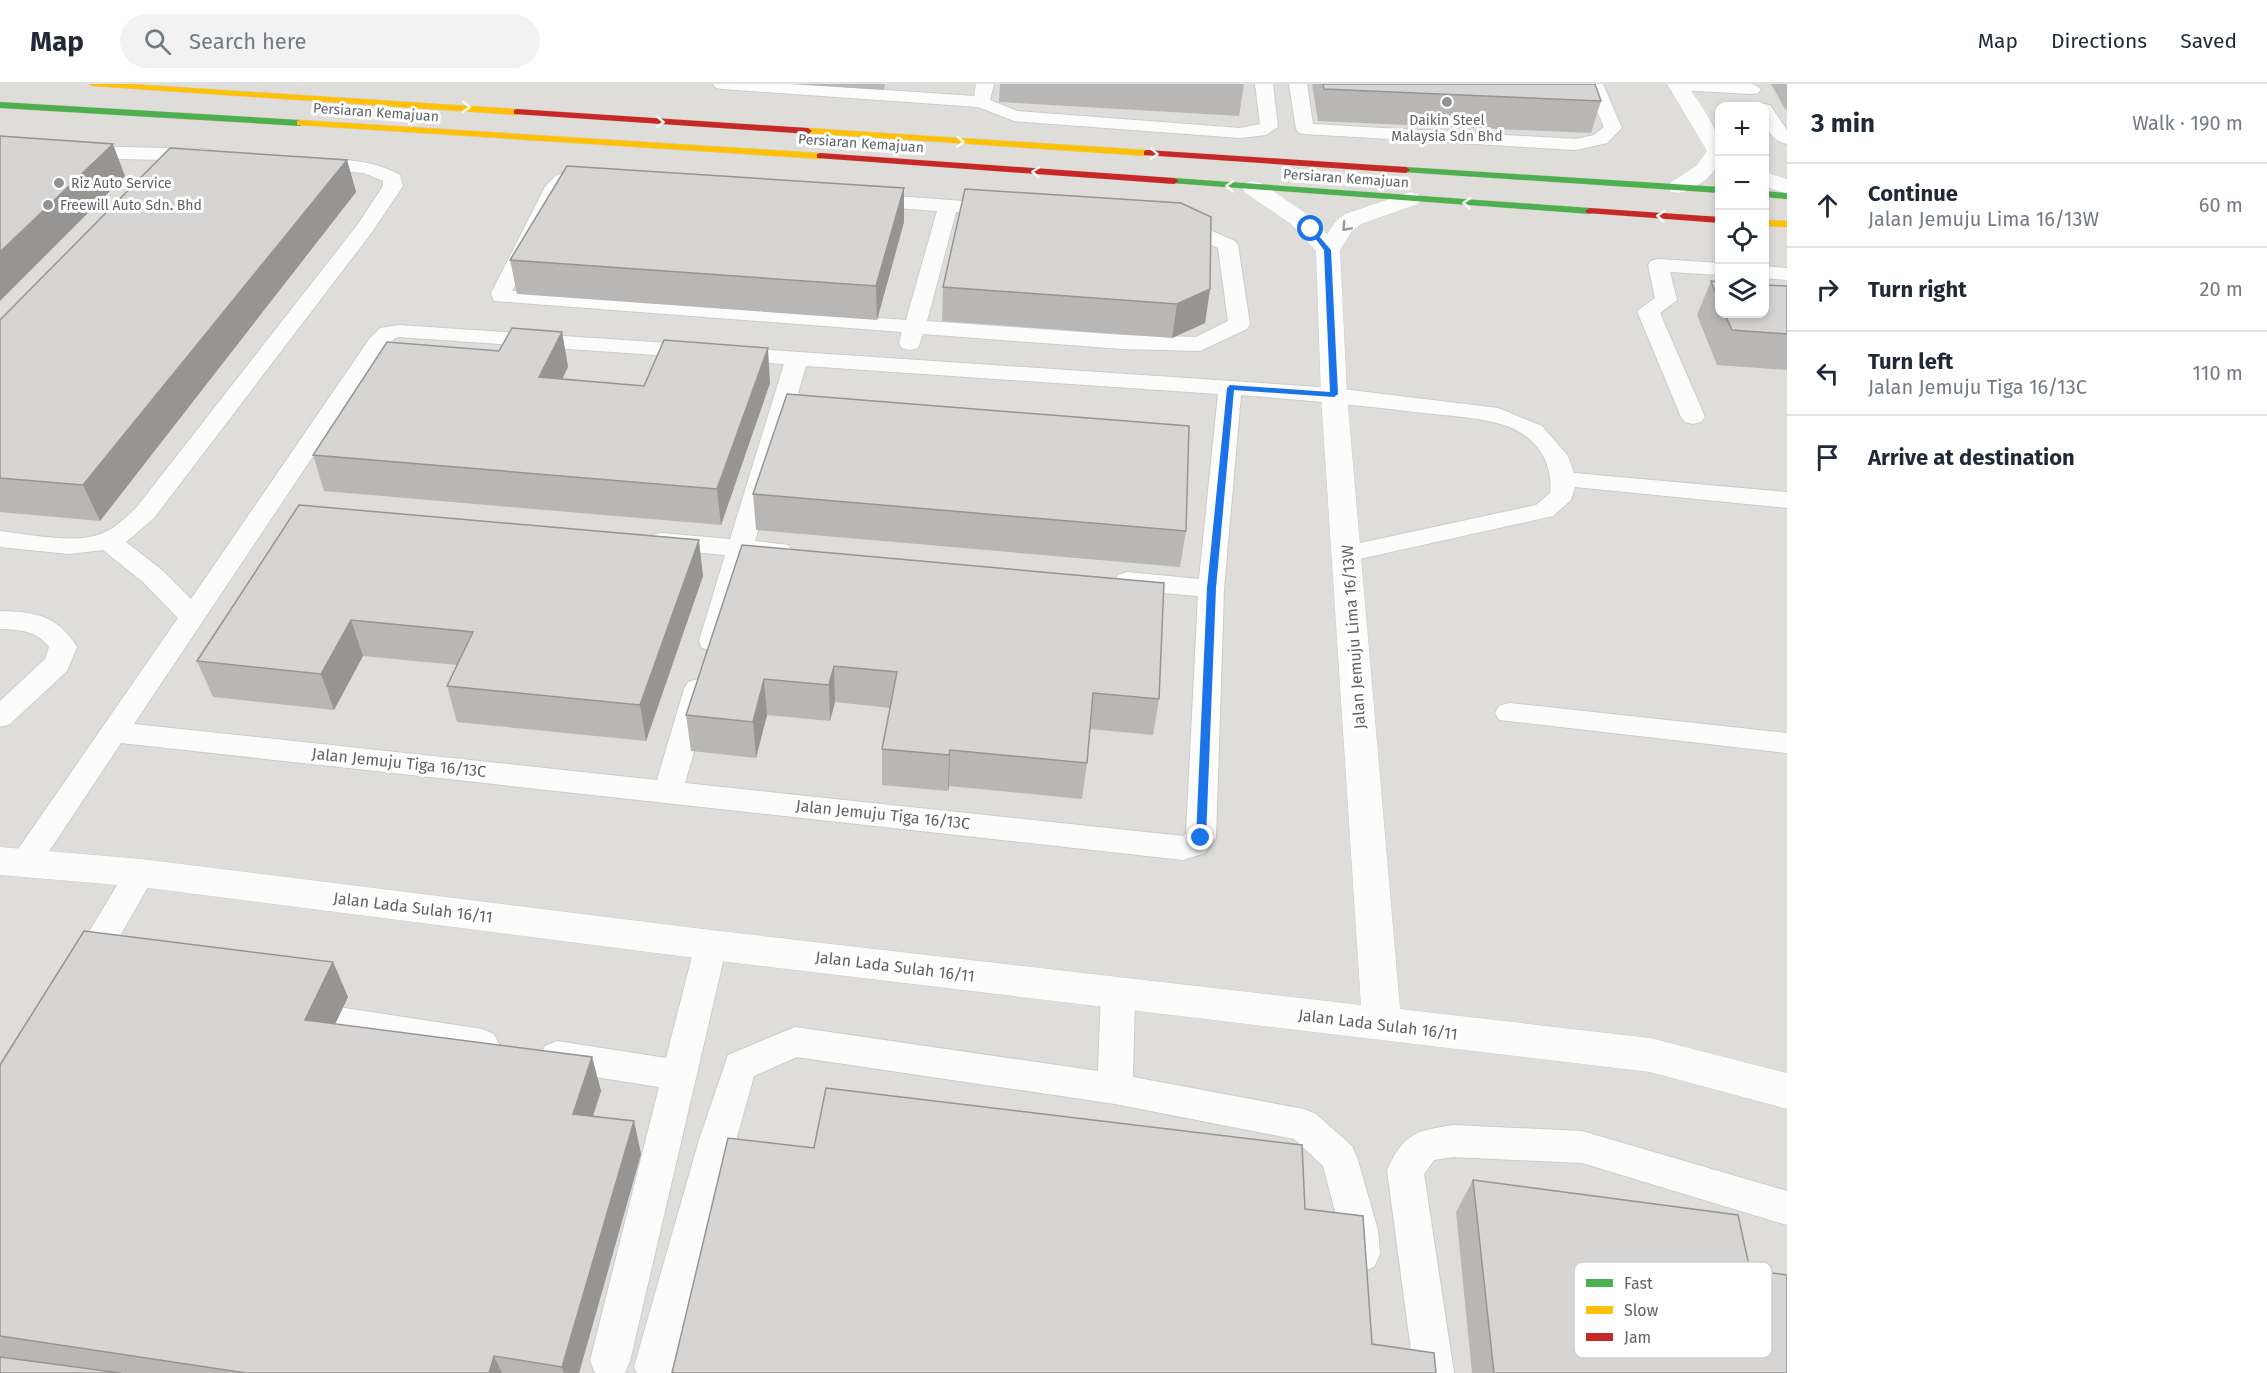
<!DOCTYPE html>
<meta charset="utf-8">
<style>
body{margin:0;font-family:"Fira Sans",sans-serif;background:#f2f2f3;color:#1f2937}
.controls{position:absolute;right:18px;top:18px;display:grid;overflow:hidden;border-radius:12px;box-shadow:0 3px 9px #0003}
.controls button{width:54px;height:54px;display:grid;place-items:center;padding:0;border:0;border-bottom:2px solid #e0e1e3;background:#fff;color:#1f2937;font:30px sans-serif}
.stop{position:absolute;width:18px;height:18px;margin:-14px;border:4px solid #1a73e8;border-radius:50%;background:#fff}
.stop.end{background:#1a73e8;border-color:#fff;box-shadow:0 2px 6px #0008}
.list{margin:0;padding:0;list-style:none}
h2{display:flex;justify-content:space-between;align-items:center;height:78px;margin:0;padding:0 24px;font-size:26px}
h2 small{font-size:20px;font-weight:400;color:#747a83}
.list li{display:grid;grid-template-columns:39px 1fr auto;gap:18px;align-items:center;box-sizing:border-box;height:84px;padding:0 24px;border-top:2px solid #e0e1e3}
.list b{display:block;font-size:22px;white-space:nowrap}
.list p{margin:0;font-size:20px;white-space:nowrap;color:#747a83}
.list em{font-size:20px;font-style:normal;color:#747a83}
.icon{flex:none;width:33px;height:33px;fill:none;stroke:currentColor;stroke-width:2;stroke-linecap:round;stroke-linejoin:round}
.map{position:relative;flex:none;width:1787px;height:1289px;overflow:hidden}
header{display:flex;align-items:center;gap:36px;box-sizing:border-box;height:84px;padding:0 30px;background:#fff;border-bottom:2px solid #e0e1e3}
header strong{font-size:28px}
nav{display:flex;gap:33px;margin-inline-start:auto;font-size:21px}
.search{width:420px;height:54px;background:#f2f2f3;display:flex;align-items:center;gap:15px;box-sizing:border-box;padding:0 21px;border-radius:33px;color:#747a83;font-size:22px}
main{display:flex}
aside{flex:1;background:#fff}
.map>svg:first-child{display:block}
.industrial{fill:#dfddda;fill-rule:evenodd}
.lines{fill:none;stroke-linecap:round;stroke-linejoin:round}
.lane-casing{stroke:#cbcccc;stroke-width:2}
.street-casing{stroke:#cbcccc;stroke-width:1}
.fast-casing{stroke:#d7ceb8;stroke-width:1}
.slow-casing{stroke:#d7ceb8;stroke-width:1}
.jam-casing{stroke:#d7ceb8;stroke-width:1}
.lane{fill:#fdfcfc;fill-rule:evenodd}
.street{fill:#fdfcfc;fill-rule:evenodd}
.fast{fill:#4caf50;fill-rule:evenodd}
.slow{fill:#ffc107;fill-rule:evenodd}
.jam{fill:#c62828;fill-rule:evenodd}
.wall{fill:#b8b7b5}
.shaded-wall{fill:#969594}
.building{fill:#d6d5d3;stroke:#969594;stroke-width:1.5}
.oneway{stroke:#f6fbf6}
.oneway2{stroke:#96999c}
.route{fill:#1a73e8}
.poi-dot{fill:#919496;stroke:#fff;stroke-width:2}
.labels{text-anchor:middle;stroke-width:6;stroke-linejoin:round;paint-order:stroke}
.far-street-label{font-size:14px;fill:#5f6368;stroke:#fff}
.far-poi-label{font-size:14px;fill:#5f6368;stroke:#fff;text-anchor:start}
.street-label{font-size:16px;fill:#5f6368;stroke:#fff}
.key{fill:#fff;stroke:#cfd0d2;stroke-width:1.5}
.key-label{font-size:16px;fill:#5f6368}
</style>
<header>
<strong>Map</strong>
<div class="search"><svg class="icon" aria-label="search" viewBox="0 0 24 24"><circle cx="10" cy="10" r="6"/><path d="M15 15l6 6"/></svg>Search here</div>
<nav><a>Map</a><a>Directions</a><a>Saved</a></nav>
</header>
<main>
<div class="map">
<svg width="1787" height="1289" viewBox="0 0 1787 1289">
<rect width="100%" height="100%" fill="#efeeea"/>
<path class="industrial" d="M0,0H1787V1289H0ZM1720,22H1764V230H1720Z"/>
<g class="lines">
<g class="lane-casing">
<path id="lane" d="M713,0H797L974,12L976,0H994L990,16L1017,27L1240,44L1260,40L1255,0H1273L1278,43L1266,51L1240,54L1014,37L978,23L722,5L716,4Z
M1289,0H1307L1313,40L1576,55L1594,51L1604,43L1585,0H1603L1622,44L1607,59L1576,66L1305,50L1299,49L1296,45Z
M1670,0H1753L1761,5L1758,9L1752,10L1678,6L1672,5Z
M1764,20L1770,21L1787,46V60C1768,56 1764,39 1764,22H1757Z
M0,60L205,65L212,67L214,71L212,75L205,77L0,72Z
M311,74C342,76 372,75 400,91L403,102L372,148L154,434L126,458L162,486L191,515L370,254L380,244L399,241L1334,304L1498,324L1542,342L1568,372L1574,389L1787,408V424L1575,403L1571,416L1553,432L1346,478L1337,476L1333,470L1337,464L1536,421L1550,409C1553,387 1544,366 1526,352C1501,333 1455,333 1424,329C1363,321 1302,316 1241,311L1224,505L1216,754L1205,769L1183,776L121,659L36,787L25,791L14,787L10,779L14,771L178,534L143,498L103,466L69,470L0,463V447C28,450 77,461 103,449C116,444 126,433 136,424L358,140L383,102V97L364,89L304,84L302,80L304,76ZM399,253L784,280L730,455L661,449L652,451L648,457L652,463L661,465L725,471L699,557L702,564L712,566L722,564L725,557L750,473L779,475L788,473L792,467L788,461L755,457L806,282L1218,310L1199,495L1127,488L1118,491L1114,497L1118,503L1127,506L1198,512L1186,750L1183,752L685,699L712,605L708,598L698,595L688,598L684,605L657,696L134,640L386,263L395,254Z
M568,88L1180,133L1235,157L1238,161L1250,240L1247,245L1200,267L1123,265L923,250L918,264L910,266L902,264L899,259L902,248L494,217L491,209L545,103L556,91ZM569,100L937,127L906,236L512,207L563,105ZM956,128L1176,145L1218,164L1228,237L1196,253L1123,251L927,237Z
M1658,175L1720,179V191L1670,188L1677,216L1660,229L1705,333L1701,338L1693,340L1685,338L1681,333L1637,227L1655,214L1648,181L1651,177Z
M1764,182L1787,184V196L1764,194Z
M0,527C36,528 57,531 77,563L67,587L10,640L0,643V617L45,575L49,563C36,546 20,546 0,545Z
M1509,619L1787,649V669L1499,636L1495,629L1499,622Z
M141,777L152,780L156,789L97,892L85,896L73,892L69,883L73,874L130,780Z
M711,848L722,852L727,861L630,1277L625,1289H595L590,1277L659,1003L557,987L545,982L540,972L545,962L557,957L666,974L695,861L700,852Z
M1118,895L1130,899L1135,909L1133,993L1304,1025L1316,1030L1352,1062L1357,1073L1378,1146L1380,1170L1374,1183L1361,1188L1348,1183L1342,1170L1340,1146L1323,1082L1294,1055L1115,1020L797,973L754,992L671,1289H637L634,1283L699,1056L728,971L795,943L1098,987L1101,909L1106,899Z
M299,917L482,945L494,950L499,960L494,970L482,975L299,945L287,941L282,931L287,921Z
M1453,1041L1582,1047L1787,1107V1141L1582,1079L1453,1073L1434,1076L1424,1090L1454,1289H1414L1387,1086C1404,1049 1416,1047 1453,1041Z"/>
</g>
<g class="street-casing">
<path id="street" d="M1667,0H1687C1706,31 1743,71 1701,99C1690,105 1684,111 1671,108L1668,103L1671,98L1696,82L1707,67Z
M1764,88L1787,95V110L1764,102Z
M1253,97L1261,99L1307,130L1327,150L1336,137L1345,130L1410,108L1418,110L1421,115L1418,120L1361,140L1352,147L1340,166L1347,311L1400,925L1650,954L1787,989V1025L1650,988L711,876L141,803L0,791V763L141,775L711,846L1361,921L1321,311L1316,167L1291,140L1245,109L1242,104L1245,99Z"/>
</g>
<g class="fast-casing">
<path id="fast" d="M0,18L300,36L304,39L300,42L0,24Z
M1406,83L1720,103V109L1403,88V84Z
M1174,94L1590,124L1595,127L1590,130L1171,99V95Z
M1764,107L1787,109V115L1764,113Z"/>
</g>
<g class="slow-casing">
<path id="slow" d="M89,0H130L517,25L521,28L517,31L93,2Z
M300,36L820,69L824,72L820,75L297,41V37Z
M808,44L1147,66L1151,69L1147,72L805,49L804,47Z
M1764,136L1787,137V143L1764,142Z"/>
</g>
<g class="jam-casing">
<path id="jam" d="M517,25L808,44L812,47L808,50L514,30V26Z
M1147,66L1406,83L1410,86L1406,89L1144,71V67Z
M820,69L1174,94L1179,97L1174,100L817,74V70Z
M1590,124L1720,133V139L1587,129L1585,127Z"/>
</g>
<use href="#lane" class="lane"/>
<use href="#street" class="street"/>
<use href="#fast" class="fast"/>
<use href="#slow" class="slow"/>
<use href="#jam" class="jam"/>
</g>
<path class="wall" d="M790,0H885L884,6Z
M1000,0H1244L1239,32L999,18Z
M1312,0H1595L1601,17L1591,49L1318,37Z
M1771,0H1787V26L1785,25Z
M347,76L356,108L100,437L0,428V236Z
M904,138L877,236L517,210L510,176Z
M1711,197L1719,198V230H1764L1787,200V286L1717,281L1697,231Z
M943,203L1210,205L1205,239L1172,254L942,237Z
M562,248L568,283L562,295L644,302L770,299L721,441L324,407L313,371L499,267Z
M753,410L1186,447L1180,483L756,446Z
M299,421L703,492L646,657L457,638L447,602L457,581L363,572L334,626L213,613L197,577Z
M742,461L1159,615L1153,651L1090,645L1087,679L1082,715L949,702L948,707L882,701V665L890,624L835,618L830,637L767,631L756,674L691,667L686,631Z
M333,878L348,913L335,940L592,973L601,1007L593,1032L634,1037L641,1070L579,1289H0V981Z
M1473,1096L1750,1186L1787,1289H1472L1456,1128Z"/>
<path class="shaded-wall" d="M113,60L125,92L0,217V168Z
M347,76L356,108L100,437L83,401Z
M904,104V138L877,236L876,202Z
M1210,205L1205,239L1172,254L1177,220Z
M562,248L568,283L545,329L539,293Z
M768,264L770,299L721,441L717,405Z
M699,456L703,492L646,657L640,621Z
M351,536L363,572L334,626L321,590Z
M834,582L835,618L830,637L829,601Z
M764,595L767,631L756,674L753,638Z
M950,666L949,702L948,707L949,671Z
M333,878L348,913L321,970L305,936Z
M592,973L601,1007L583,1063L573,1030Z
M634,1037L641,1070L579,1289H564L562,1283Z
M494,1272L502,1289H489Z"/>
<path class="building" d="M1323,0H1595L1601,17L1324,5Z
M0,52L113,60L0,168Z
M170,64L347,76L83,401L0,394V236Z
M567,82L904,104L876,202L510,176Z
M965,105L1181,119L1211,133L1210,205L1177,220L943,203Z
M1711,197L1719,198V217Z
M1764,201L1787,202V250L1732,246L1725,230H1764Z
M512,244L562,248L539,293L644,302L664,256L768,264L717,405L313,371L387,258L499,267Z
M787,310L1189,342L1186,447L753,410Z
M299,421L699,456L640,621L447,602L473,548L351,536L321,590L197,577Z
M742,461L1164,499L1159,615L1093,609L1087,679L950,666L949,671L882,665L897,588L834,582L829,601L764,595L753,638L686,631Z
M84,847L333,878L305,936L592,973L573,1030L634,1037L562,1283L494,1272L489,1289H246L0,1252V981Z
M826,1004L1302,1061L1305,1125L1363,1132L1372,1260L1434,1269L1436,1289H672L728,1054L814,1064Z
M1473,1096L1738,1131L1750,1186L1787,1191V1289H1494Z
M0,1273L121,1289H0Z"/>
<defs><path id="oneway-chevron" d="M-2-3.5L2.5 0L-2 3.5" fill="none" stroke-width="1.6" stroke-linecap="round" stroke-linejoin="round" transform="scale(1.5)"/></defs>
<g class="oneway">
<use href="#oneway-chevron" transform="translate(466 23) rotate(4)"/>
<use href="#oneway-chevron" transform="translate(660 38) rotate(4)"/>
<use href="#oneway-chevron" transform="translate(960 58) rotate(4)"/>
<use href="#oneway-chevron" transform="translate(1154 70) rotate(4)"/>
<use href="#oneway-chevron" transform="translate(1036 88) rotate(-176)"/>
<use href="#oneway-chevron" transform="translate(1230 102) rotate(-176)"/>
<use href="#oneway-chevron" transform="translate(1467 119) rotate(-176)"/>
<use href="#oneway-chevron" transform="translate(1661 132) rotate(-176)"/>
</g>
<use class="oneway2" href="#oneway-chevron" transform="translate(1346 143) rotate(133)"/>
<path class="route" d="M1311,143L1331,166L1338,310L1334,313L1234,306L1216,504L1206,754L1201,758L1196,754L1207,504L1227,304L1230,301L1330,308L1324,166L1308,145Z"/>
<g class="poi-dot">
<circle cx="1447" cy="18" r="6"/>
<circle cx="59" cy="99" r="6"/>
<circle cx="48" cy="121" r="6"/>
</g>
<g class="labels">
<g class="far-street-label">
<text transform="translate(376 28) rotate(4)" y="5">Persiaran Kemajuan</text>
<text transform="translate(861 59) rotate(4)" y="5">Persiaran Kemajuan</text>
<text transform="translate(1346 94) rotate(4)" y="5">Persiaran Kemajuan</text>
</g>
<g class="far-poi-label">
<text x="1447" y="41" text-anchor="middle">Daikin Steel<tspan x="1447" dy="16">Malaysia Sdn Bhd</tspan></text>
<text x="71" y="104">Riz Auto Service</text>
<text x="60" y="126">Freewill Auto Sdn. Bhd</text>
</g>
<g class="street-label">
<text transform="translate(1353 553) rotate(-94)" y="6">Jalan Jemuju Lima 16/13W</text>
<text transform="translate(399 678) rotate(6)" y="6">Jalan Jemuju Tiga 16/13C</text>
<text transform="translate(883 730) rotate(6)" y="6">Jalan Jemuju Tiga 16/13C</text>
<text transform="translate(413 823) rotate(7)" y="6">Jalan Lada Sulah 16/11</text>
<text transform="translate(895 882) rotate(7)" y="6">Jalan Lada Sulah 16/11</text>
<text transform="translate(1378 940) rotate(7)" y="6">Jalan Lada Sulah 16/11</text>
</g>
</g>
<rect x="1574" y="1178" width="198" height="96" rx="9" class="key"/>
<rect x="1586" y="1195" width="27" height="8" fill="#4caf50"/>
<rect x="1586" y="1222" width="27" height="8" fill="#ffc107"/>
<rect x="1586" y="1249" width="27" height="8" fill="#c62828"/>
<g class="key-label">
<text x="1624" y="1205">Fast</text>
<text x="1624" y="1232">Slow</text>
<text x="1624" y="1259">Jam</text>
</g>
</svg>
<div class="controls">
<button>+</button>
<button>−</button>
<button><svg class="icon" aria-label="locate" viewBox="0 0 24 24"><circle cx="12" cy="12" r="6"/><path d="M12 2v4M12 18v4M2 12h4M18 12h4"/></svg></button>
<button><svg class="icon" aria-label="layers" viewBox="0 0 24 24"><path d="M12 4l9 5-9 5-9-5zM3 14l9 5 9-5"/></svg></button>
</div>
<div class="stop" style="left:1311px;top:145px"></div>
<div class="stop end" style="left:1201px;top:754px"></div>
</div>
<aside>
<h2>3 min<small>Walk · 190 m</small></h2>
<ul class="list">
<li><svg class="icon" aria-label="ahead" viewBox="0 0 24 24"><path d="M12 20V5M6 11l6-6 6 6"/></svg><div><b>Continue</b><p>Jalan Jemuju Lima 16/13W</p></div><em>60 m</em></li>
<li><svg class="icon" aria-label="right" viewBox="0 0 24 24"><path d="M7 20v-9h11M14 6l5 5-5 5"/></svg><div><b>Turn right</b></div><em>20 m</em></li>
<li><svg class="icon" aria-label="left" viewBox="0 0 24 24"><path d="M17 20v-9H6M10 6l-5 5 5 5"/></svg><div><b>Turn left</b><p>Jalan Jemuju Tiga 16/13C</p></div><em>110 m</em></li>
<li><svg class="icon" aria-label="arrive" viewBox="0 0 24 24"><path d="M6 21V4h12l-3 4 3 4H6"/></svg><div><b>Arrive at destination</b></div></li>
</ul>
</aside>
</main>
